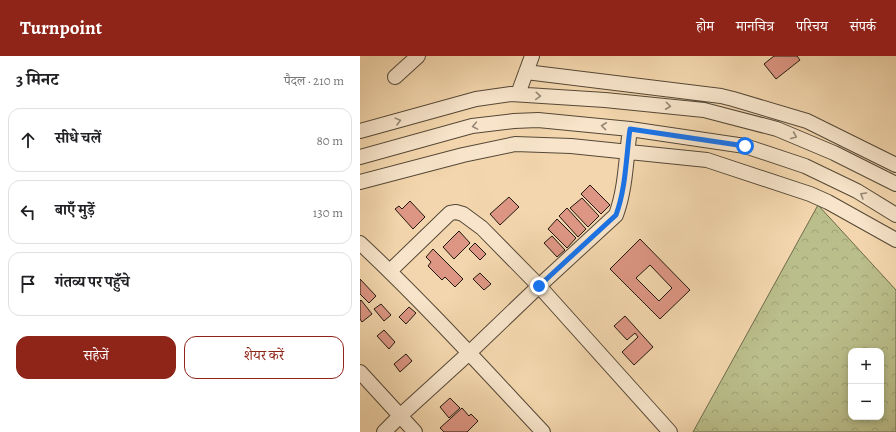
<!DOCTYPE html>
<html lang="hi">
<meta charset="utf-8">
<style>
body{margin:0;font-family:Alegreya,"Noto Serif Devanagari",serif;background:#f6f6f6;color:#202124}
.controls{position:absolute;right:12px;bottom:12px;display:grid;overflow:hidden;border-radius:8px;box-shadow:0 2px 6px #0003}
.controls button{width:36px;height:36px;display:grid;place-items:center;padding:0;border:0;border-bottom:1px solid #e0e0e0;background:#fff;color:#202124;font:20px sans-serif}
.stop{position:absolute;width:12px;height:12px;margin:-9px;border:3px solid #1a73e8;border-radius:50%;background:#fff}
.stop.end{background:#1a73e8;border-color:#fff;box-shadow:0 1px 4px #0008}
.list{margin:0;padding:0;list-style:none}
h2{display:flex;justify-content:space-between;align-items:center;height:52px;margin:0;padding:0 16px;font-size:17px}
h2 small{font-size:13px;font-weight:400;color:#757577}
.list li{display:grid;grid-template-columns:26px 1fr auto;gap:12px;align-items:center;box-sizing:border-box;height:64px;margin:0 8px 8px;padding:0 8px;border:1px solid #e0e0e0;border-radius:12px}
.list b{display:block;font-size:15px;white-space:nowrap}
.list em{font-size:13px;font-style:normal;color:#757577}
.actions{display:flex;gap:8px;padding:12px 16px}
.actions a{flex:1;padding:9px 0;border:1px solid #8f2418;border-radius:12px;text-align:center;font-size:14px;color:#8f2418}
.actions .main{background:#8f2418;color:#fff}
.icon{flex:none;width:22px;height:22px;fill:none;stroke:currentColor;stroke-width:2;stroke-linecap:round;stroke-linejoin:round}
.map{position:relative;flex:none;width:536px;height:376px;overflow:hidden}
header{display:flex;align-items:center;gap:24px;box-sizing:border-box;height:56px;padding:0 20px;background:#8f2418;color:#fff}
header strong{font-size:19px}
nav{display:flex;gap:22px;margin-inline-start:auto;font-size:14px}
main{display:flex}
aside{flex:1;background:#fff}
.map>svg:first-child{display:block}
.forest{fill:url(#forest-crowns);stroke:#6d6b4c;fill-rule:evenodd}
.building{fill:#dd9684;stroke:#20180e;fill-rule:evenodd}
.lines{fill:none;stroke-linecap:round;stroke-linejoin:round}
.minor-casing{stroke:#554836;stroke-width:16}
.minor{stroke:#f7e4ca;stroke-width:14}
.oneway{stroke:#968875}
.route{stroke:#1a73e8;stroke-width:5}
</style>
<header>
<strong>Turnpoint</strong>
<nav><a>होम</a><a>मानचित्र</a><a>परिचय</a><a>संपर्क</a></nav>
</header>
<main>
<aside>
<h2>3 मिनट<small>पैदल · 210 m</small></h2>
<ul class="list">
<li><svg class="icon" aria-label="ahead" viewBox="0 0 24 24"><path d="M12 20V5M6 11l6-6 6 6"/></svg><div><b>सीधे चलें</b></div><em>80 m</em></li>
<li><svg class="icon" aria-label="left" viewBox="0 0 24 24"><path d="M17 20v-9H6M10 6l-5 5 5 5"/></svg><div><b>बाएँ मुड़ें</b></div><em>130 m</em></li>
<li><svg class="icon" aria-label="arrive" viewBox="0 0 24 24"><path d="M6 21V4h12l-3 4 3 4H6"/></svg><div><b>गंतव्य पर पहुँचे</b></div></li>
</ul>
<div class="actions"><a class="main">सहेजें</a><a>शेयर करें</a></div>
</aside>
<div class="map">
<svg width="536" height="376" viewBox="0 0 536 376">
<defs>
<pattern id="forest-crowns" width="20" height="18" patternUnits="userSpaceOnUse"><rect width="20" height="18" fill="#babe8a"/><path d="M2 6a3 3 0 1 1 6 0M12 15a3 3 0 1 1 6 0" fill="none" stroke="#a0a376"/></pattern>
</defs>
<rect width="100%" height="100%" fill="#f3d6ad"/>
<filter id="stains"><feTurbulence type="fractalNoise" baseFrequency=".005" numOctaves="4"/><feColorMatrix values="0 0 0 0 .2 0 0 0 0 .09 0 0 0 0 .02 0 0 0 .5 -.17"/></filter>
<radialGradient id="worn" r=".72"><stop offset=".6" stop-color="#630" stop-opacity="0"/><stop offset="1" stop-color="#630" stop-opacity=".3"/></radialGradient>
<path class="forest" d="M458,149L536,234V376H333ZM491,295H521V361H491Z"/>
<path class="building" d="M414,0H437L440,4L416,23L404,8Z
M230,129L250,149L241,158L221,138Z
M149,141L159,151L140,169L130,158Z
M222,142L239,160L228,171L210,152Z
M50,145L65,161L53,173L35,153L39,150L42,153Z
M207,152L226,173L218,181L199,160Z
M197,163L216,182L207,192L188,173Z
M99,175L110,187L94,203L83,191Z
M192,180L205,194L197,201L184,187Z
M280,183L330,234L300,263L250,213ZM290,209L312,232L299,245L276,222Z
M115,187L126,198L120,204L109,193Z
M73,193L103,223L95,231L85,221L82,224L68,210L71,206L66,201Z
M120,217L131,228L124,234L113,223Z
M0,223L16,240L9,247L0,238Z
M1,244L12,258L2,266L0,263V245Z
M21,248L31,259L24,265L14,253Z
M49,251L56,257L46,268L39,261Z
M265,260L293,291L274,309L262,296L278,281L275,277L267,284L254,270Z
M24,274L35,286L29,293L17,280Z
M46,298L52,305L40,316L34,308Z
M90,342L100,352L89,362L80,351Z
M102,352L109,360L111,358L118,365L107,376H84L80,372Z"/>
<g class="lines">
<g class="minor-casing">
<path id="minor" d="M166,16L361,40L373,43L447,65L536,109
M35,21L58,0
M158,38L172,0
M0,75L116,43L151,38L245,44L344,54L417,73L474,97L536,128
M0,101L112,70L154,65L178,64L270,73L385,90L445,110L497,135L536,159
M0,126L103,99L155,88L211,90L347,104L450,138L468,146L536,184
M0,187C64,247 123,312 183,376
M30,215L90,157L96,156L103,158L122,172L179,230L310,376
M0,316L55,376
M24,376L41,359L109,297L179,230L256,159C266,132 266,101 270,73"/>
</g>
<use href="#minor" class="minor"/>
</g>
<defs><path id="oneway-chevron" d="M-2-3.5L2.5 0L-2 3.5" fill="none" stroke-width="1.6" stroke-linecap="round" stroke-linejoin="round"/></defs>
<g class="oneway">
<use href="#oneway-chevron" transform="translate(178 40) rotate(4)"/>
<use href="#oneway-chevron" transform="translate(308 50) rotate(6)"/>
<use href="#oneway-chevron" transform="translate(38 65) rotate(-15)"/>
<use href="#oneway-chevron" transform="translate(115 70) rotate(170)"/>
<use href="#oneway-chevron" transform="translate(244 70) rotate(-174)"/>
<use href="#oneway-chevron" transform="translate(434 80) rotate(23)"/>
<use href="#oneway-chevron" transform="translate(503 139) rotate(-149)"/>
</g>
<g class="lines">
<path class="route" d="M179,230L256,159C266,132 266,101 270,73L385,90"/>
</g>
<rect width="100%" height="100%" filter="url(#stains)"/>
<rect width="100%" height="100%" fill="url(#worn)"/>
</svg>
<div class="controls">
<button>+</button>
<button>−</button>
</div>
<div class="stop" style="left:385px;top:90px"></div>
<div class="stop end" style="left:179px;top:230px"></div>
</div>
</main>
